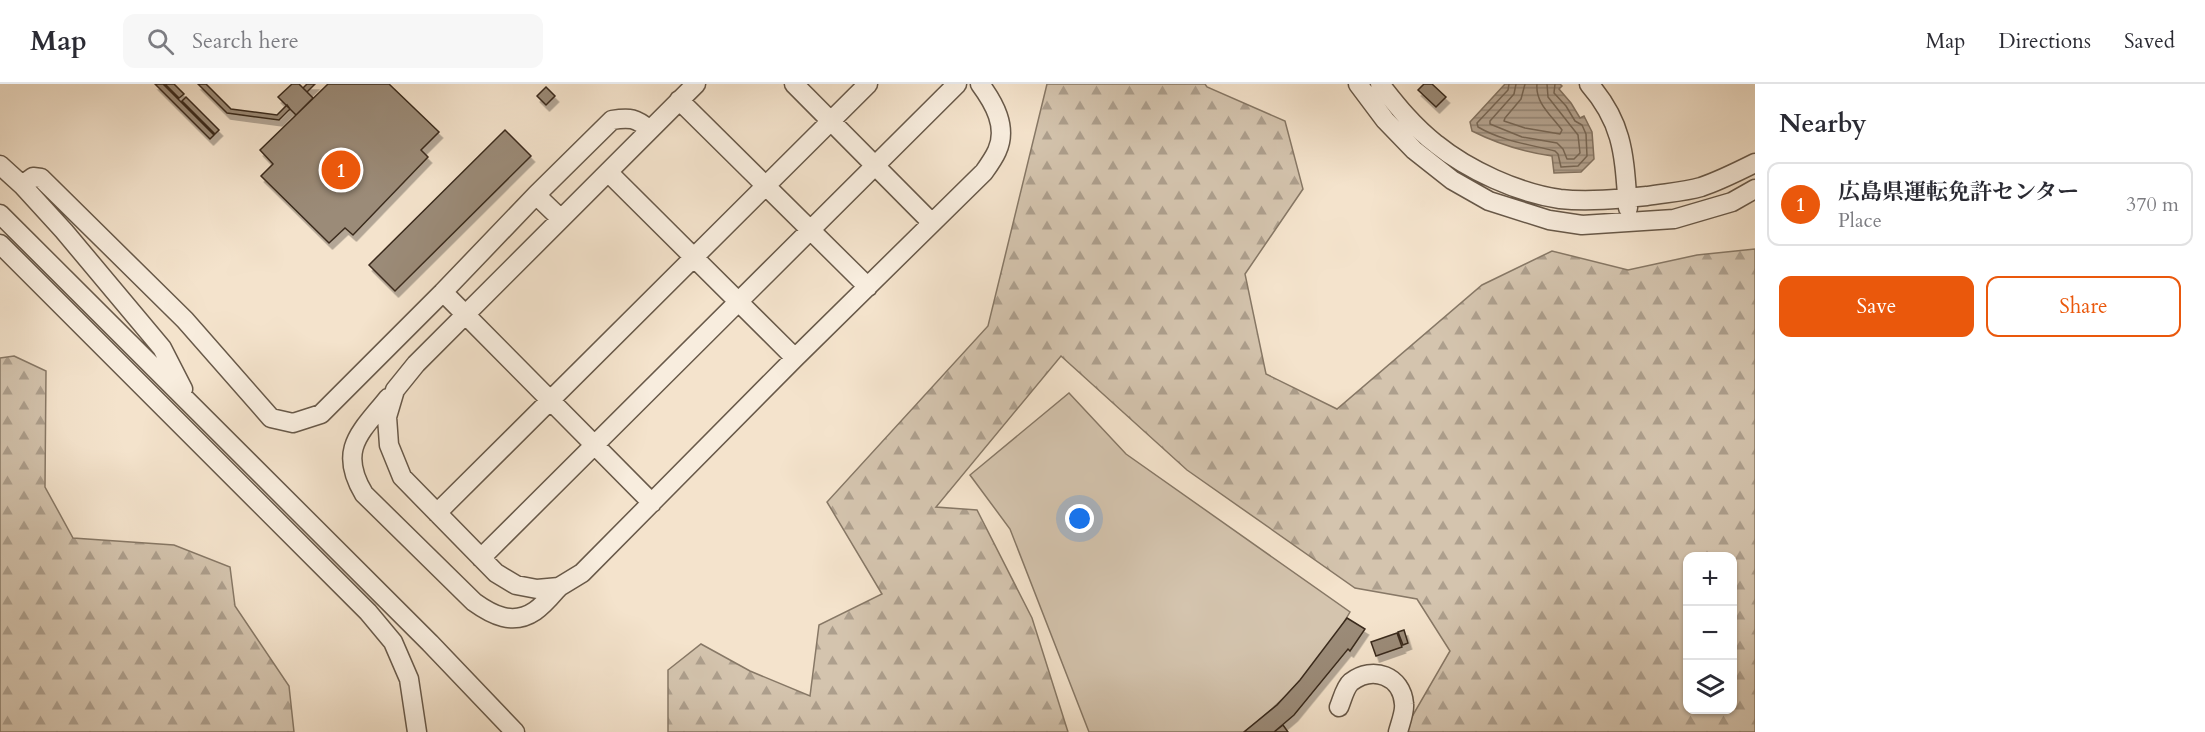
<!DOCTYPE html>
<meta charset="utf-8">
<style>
body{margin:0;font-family:Cardo,"Noto Serif JP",serif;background:#f7f7f7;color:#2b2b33}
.controls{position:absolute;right:18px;bottom:18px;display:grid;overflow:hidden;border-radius:12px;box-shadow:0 2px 4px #0004}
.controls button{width:54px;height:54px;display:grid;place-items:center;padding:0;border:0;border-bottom:2px solid #e1e1e2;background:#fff;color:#2b2b33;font:30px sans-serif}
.you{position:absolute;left:1080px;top:435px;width:21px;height:21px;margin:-15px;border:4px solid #fff;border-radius:50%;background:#1a73e8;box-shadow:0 0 0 9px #1a73e833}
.badge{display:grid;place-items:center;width:39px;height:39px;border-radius:50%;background:#ea580c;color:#fff;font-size:20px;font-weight:700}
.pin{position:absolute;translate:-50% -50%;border:3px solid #fff;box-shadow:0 2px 6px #0006}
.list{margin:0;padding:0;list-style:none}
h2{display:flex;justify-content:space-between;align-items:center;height:78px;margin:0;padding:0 24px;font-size:26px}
h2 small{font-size:20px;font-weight:400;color:#7c7c81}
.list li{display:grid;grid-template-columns:39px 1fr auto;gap:18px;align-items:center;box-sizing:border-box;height:84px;margin:0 12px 12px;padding:0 12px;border:2px solid #e1e1e2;border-radius:12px}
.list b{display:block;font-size:22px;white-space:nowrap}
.list p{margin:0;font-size:20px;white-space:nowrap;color:#7c7c81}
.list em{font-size:20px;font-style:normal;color:#7c7c81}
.actions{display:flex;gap:12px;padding:18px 24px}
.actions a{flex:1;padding:14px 0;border:2px solid #ea580c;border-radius:12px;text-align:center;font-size:21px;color:#ea580c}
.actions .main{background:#ea580c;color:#fff}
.icon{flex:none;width:33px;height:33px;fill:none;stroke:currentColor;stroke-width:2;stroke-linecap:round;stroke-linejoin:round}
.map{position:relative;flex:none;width:1755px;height:648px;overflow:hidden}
header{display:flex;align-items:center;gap:36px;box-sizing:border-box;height:84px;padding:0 30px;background:#fff;border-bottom:2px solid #e1e1e2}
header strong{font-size:28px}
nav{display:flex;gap:33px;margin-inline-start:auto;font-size:21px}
.search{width:420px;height:54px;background:#f7f7f7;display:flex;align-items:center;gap:15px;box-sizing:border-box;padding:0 21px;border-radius:12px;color:#7c7c81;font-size:22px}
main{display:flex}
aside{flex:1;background:#fff}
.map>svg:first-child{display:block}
.grass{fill:#d4c4ae;stroke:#877866;stroke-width:1.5}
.forest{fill:url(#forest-firs);stroke:#877866;stroke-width:1.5;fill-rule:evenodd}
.water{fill:url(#water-rules);stroke:#847462;stroke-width:1.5}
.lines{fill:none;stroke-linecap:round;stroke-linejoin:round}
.shore{stroke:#786856;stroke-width:1.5}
.building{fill:#9b8b78;stroke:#3a2b1d;stroke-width:1.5;filter:url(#shadow)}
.minor-casing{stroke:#685949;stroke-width:21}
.minor{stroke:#f8edde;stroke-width:18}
</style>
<header>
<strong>Map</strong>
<div class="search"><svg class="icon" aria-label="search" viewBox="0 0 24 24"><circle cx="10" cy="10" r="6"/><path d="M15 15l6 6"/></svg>Search here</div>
<nav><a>Map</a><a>Directions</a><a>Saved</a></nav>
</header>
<main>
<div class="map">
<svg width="1755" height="648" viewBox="0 0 1755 648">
<defs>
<pattern id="forest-firs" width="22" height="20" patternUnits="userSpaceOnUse" patternTransform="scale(1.5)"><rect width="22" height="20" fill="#d4c4ae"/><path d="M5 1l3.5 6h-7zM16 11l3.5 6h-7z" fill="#ad9f8d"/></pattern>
<pattern id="water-rules" width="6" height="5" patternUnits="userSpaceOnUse" patternTransform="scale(1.5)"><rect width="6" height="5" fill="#b5a490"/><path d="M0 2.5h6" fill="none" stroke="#948675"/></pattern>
<filter id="shadow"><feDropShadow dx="3.5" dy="6" stdDeviation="0" flood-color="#0004"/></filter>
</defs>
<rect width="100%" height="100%" fill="#f4e3cc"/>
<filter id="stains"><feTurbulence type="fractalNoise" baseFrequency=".00333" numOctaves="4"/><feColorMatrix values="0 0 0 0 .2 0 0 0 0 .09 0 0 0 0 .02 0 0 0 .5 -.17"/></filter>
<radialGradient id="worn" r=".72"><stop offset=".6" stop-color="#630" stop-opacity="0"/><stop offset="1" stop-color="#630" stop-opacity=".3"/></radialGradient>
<path class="grass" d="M1069,309L1126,370L1350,528C1325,573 1286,617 1244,648H1089L1010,445L970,391Z"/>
<path class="forest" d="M1047,0H1205L1207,3L1285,37L1303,105L1245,190L1266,290L1337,325L1482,201L1552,167L1628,186L1697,171L1755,165V648H1405L1406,643L1450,567L1417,515L1355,504L1187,386L1061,272L936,423L977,426L1032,534L1068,648H668V586L701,560L750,587L810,612L819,541L882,510L827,418L988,242ZM1688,472H1732V626H1688Z
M14,272L46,287L45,403L73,454L174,461L230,483L235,522L289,602L294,648H0V274Z"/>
<path class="water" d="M1505,0H1560L1562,2L1559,5L1571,19L1580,34L1584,32L1592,48L1594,75L1581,88L1554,89L1552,72C1523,68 1498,60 1472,47L1470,38Z"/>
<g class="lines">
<path class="shore" d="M1509,0L1508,6L1477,39L1478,43C1502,57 1527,60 1555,67L1558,70L1561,83L1578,82L1587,72L1586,50L1582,41L1575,37L1566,22L1554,9L1555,0
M1516,0L1514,10L1490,37V40L1522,53L1557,59L1563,65L1567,75H1574L1580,69L1578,51L1548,13L1547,0
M1525,0L1521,15L1505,34L1504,37L1525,44L1560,50L1562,46C1552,32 1535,19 1537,0"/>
</g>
<path class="building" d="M155,0H163L214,51L210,55Z
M165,0H174L184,10L179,14Z
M198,0H206L231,25L277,31L287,21L290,25L279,36L227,29Z
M292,0H299L313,14L296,31L278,13Z
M307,0H315L307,8L303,4Z
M328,0H389L439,48L421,66L428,73L353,151L345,144L329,159L261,92L273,80L260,66Z
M1424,0H1432L1446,13L1436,23L1418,6Z
M546,3L555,12L546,21L537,12Z
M186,13L219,46L215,50L182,17Z
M505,46L531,72L395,207L369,181Z
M1347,534L1365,545L1350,567L1348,565L1294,631L1274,648H1244L1277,621L1300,596Z
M1404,546L1408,559L1403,561L1398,548Z
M1397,549L1402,563L1376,572L1371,558Z
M1283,641L1288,648H1274Z"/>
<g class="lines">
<g class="minor-casing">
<path id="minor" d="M696,0L416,280L395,306L387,333L389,361L402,393L496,489L516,501L537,505L559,503L582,489L795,274L984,88C989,81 994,74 997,67C1008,43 994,19 980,0
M794,0L932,139
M1358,0L1385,36L1414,66L1452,96L1489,117L1549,136L1582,141L1674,135L1732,118L1755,105
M1380,0C1397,22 1414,43 1436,60C1468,86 1518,109 1560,115C1588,118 1618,115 1647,112C1664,109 1684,108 1701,103C1719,97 1737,88 1755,79
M1589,0C1624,40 1624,72 1628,124
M679,16L868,203
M0,81L22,101L64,147L162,264L183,305
M608,88L795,274
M22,101L33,93L41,94L185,236L271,334L293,339L321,330L443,208L652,419
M536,111L612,36C630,33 636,34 650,46
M0,130L430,559L515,648
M0,160L368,528L393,558L409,595L417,648
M443,208L536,111L561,135
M388,314C361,348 337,365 364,410L474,518C492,531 513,542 535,527C544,521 552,511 559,503
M437,429L868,0
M481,474L957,0
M1339,623C1342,616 1345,603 1351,598C1373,581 1402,592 1404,620C1405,628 1400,640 1398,648"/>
</g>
<use href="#minor" class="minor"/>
</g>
<rect width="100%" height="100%" filter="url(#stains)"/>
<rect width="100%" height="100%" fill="url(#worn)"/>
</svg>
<div class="controls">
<button>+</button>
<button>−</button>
<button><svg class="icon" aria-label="layers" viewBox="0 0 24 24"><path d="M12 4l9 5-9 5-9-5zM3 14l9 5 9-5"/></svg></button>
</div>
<div class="you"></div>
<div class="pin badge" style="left:341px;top:86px">1</div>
</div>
<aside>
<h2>Nearby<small></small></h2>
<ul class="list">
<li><span class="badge">1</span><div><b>広島県運転免許センター</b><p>Place</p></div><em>370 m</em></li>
</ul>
<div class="actions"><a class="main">Save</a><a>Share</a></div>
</aside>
</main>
